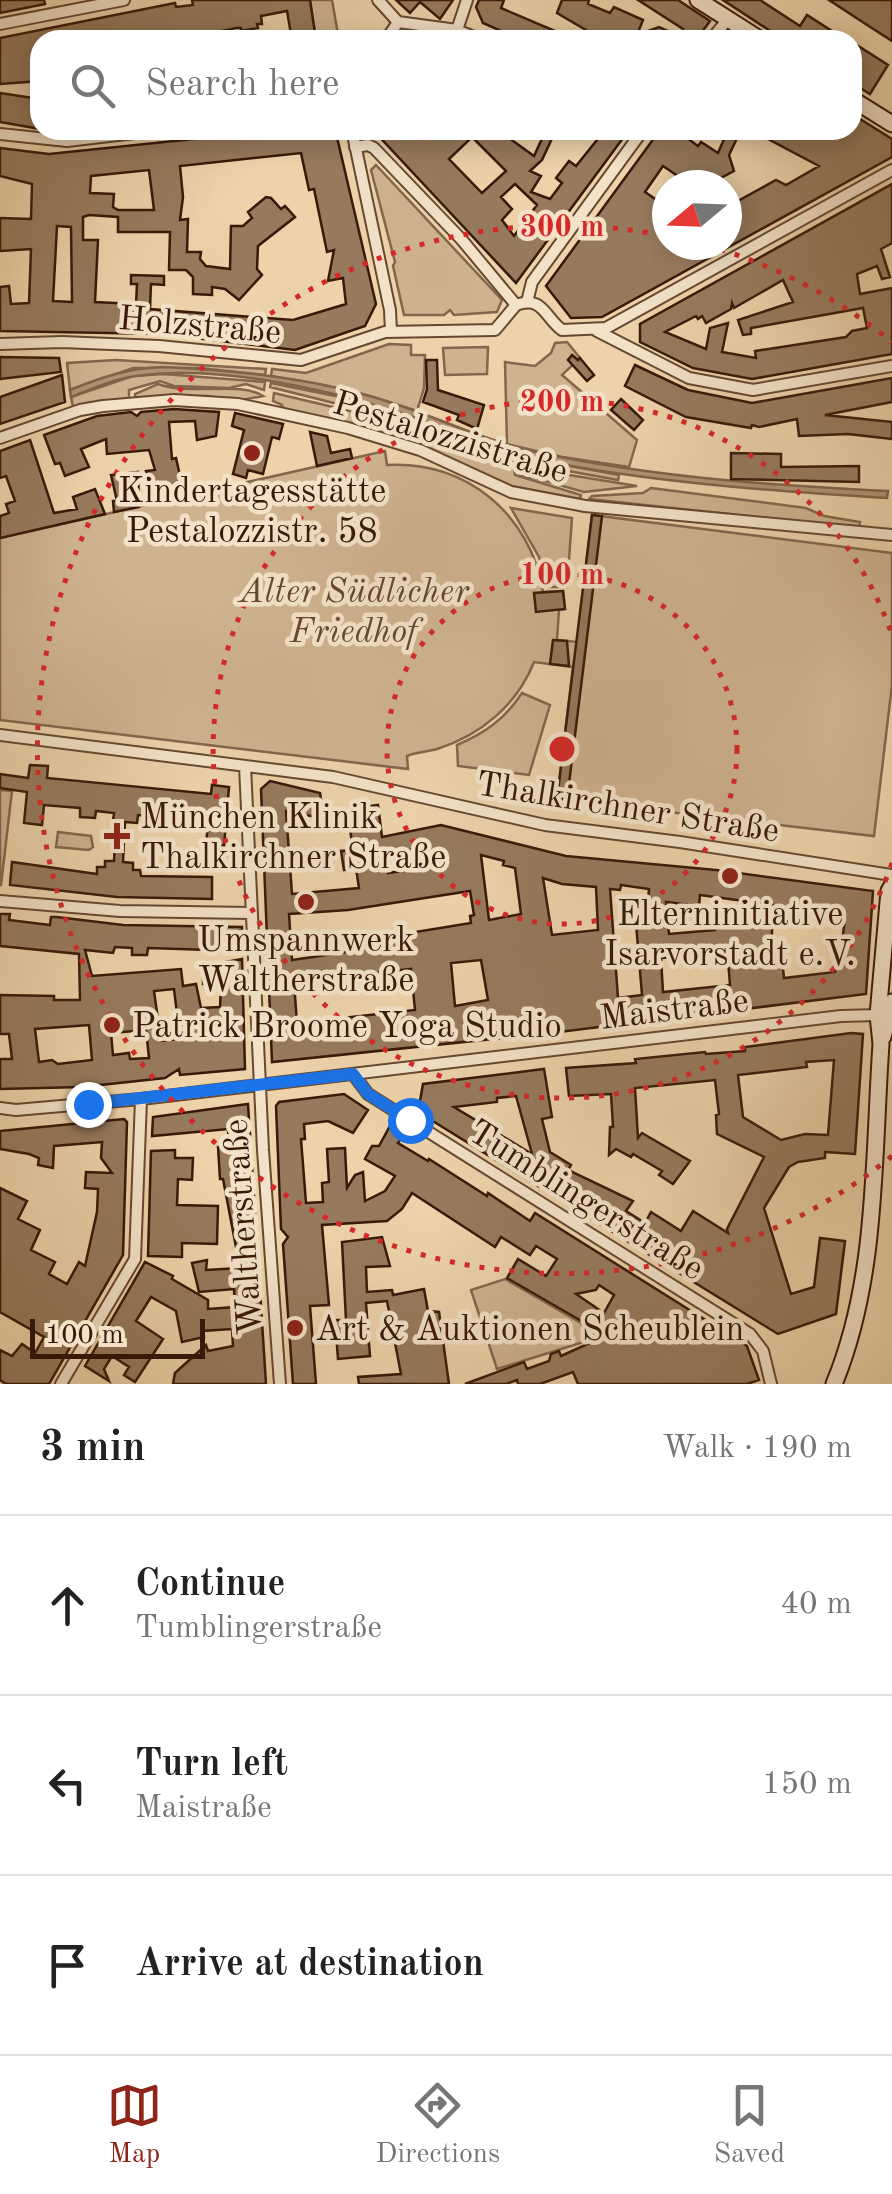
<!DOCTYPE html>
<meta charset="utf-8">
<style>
body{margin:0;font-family:"Old Standard TT",serif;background:#f2f2f2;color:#222}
.compass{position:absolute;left:652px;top:170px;width:90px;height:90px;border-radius:50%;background:#fff;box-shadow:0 5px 25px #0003;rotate:251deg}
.scale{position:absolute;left:30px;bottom:25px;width:175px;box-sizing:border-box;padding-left:10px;border:5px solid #391909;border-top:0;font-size:28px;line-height:35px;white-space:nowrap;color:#391909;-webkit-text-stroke:8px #f3e2c8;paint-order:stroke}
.stop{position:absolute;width:30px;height:30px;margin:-22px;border:8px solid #1a73e8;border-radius:50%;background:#fff}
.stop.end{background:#1a73e8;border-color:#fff;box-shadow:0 2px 10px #0008}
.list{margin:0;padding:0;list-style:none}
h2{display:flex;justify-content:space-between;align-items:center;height:130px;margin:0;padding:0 40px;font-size:42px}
h2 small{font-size:32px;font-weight:400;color:#767676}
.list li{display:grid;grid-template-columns:65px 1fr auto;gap:30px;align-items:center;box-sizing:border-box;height:180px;padding:0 40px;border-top:2px solid #e0e0e0}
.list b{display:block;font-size:38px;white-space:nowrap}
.list p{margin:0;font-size:32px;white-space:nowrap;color:#767676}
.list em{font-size:32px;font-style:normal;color:#767676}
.icon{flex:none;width:55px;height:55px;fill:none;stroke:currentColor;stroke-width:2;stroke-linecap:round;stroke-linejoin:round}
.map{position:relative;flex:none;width:892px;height:1384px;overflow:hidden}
.search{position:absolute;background:#fff;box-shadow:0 5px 25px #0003;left:30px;right:30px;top:30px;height:110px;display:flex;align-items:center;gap:25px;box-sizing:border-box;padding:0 35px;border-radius:30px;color:#767676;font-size:38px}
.sheet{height:670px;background:#fff}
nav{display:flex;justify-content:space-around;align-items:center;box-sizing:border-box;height:140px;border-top:2px solid #e0e0e0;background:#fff;font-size:28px;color:#767676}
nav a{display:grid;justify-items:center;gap:5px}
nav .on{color:#8f2418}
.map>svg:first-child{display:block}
.green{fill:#ceb38f;stroke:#84664c;stroke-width:2.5}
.water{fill:#af9473;stroke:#806349;stroke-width:2.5}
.building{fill:#967a5d;stroke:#391909;stroke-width:2.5;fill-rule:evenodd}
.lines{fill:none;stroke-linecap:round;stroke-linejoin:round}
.minor-casing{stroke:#664831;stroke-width:14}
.secondary-casing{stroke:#391909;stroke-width:19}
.minor{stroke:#f3e2c8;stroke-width:10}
.secondary{stroke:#f3e2c8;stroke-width:15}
.route{stroke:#1a73e8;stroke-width:12}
.ring{fill:none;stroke:#d62828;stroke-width:5;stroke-dasharray:5 10}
.poi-dot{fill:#8f2418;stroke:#f3e2c8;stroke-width:4}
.labels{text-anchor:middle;stroke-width:9;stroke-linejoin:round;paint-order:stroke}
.street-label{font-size:35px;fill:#391909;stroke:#f3e2c8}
.poi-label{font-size:35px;fill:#391909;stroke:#f3e2c8}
.park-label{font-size:35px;font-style:italic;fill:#664731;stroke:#f3e2c8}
.centre{fill:#d62828;stroke:#f3e2c8;stroke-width:5}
.ring-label{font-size:30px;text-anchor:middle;font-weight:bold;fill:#d62828;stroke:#f3e2c8;stroke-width:9;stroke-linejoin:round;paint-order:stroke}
</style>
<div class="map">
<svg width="892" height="1384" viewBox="0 0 892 1384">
<rect width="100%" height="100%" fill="#ecd3aa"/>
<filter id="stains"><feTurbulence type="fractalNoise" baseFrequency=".002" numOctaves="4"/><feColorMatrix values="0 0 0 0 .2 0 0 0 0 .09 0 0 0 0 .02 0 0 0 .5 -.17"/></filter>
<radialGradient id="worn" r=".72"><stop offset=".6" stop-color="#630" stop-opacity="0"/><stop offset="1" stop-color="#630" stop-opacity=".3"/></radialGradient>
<path class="green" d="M310,0H332L339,40H316Z
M376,165L502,300L497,312L454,315L450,310L444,315H404L393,266L395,262L371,170Z
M567,342L580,358L562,375L637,440L629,467L562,457L507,444L505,362L535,366L551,353L555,343Z
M389,344L411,345V355H425L424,388L417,411L366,395L271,376L272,369L306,373Z
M488,347L487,374L445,375L443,348Z
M116,360L266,369L265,375L200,368H133L70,390L67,363Z
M163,374L265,382L264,390L246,384L229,388L174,386L160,381L129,390V398L73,407L71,397L133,376Z
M271,383L365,402L527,458L619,475L618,480L513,461L418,424L270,387Z
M158,384C191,396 240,381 263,396L235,401L207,396L135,398V394Z
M274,393L409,425L513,465L515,475L581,495L580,499L502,484L403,443L285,412L282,405L273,401Z
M385,451L387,465C466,460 531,515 543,592L563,591L565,609L559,610L557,640L577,642L592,515L892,553V685L874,836L557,799L573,667L534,662C517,705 481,735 437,749C427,752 416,752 407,756L408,769L0,720V538Z
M520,467L637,486L584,492L520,474Z
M651,488L806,508L824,516L860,522L859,528L589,499L592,496L643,493Z
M511,508L572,518L567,587H547L539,557Z
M522,693L550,705L529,775L458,766L457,745C485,733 505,719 522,693Z
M0,790L12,791L1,885H0Z
M58,832L91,836L93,847L89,850L56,847Z
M505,1279L581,1323L587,1341L497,1369L471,1290Z"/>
<path class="water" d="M163,367C232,370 300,377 366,395C423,410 475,438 532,451C649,477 769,485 888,491L887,498C769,491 649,482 533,459C494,451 457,432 419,419C336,391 223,364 136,376C113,379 92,389 71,397L70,390C102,377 129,368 163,367Z"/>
<path class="building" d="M0,0H44L45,4L0,13Z
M192,0H310L316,40H292L287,11L261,16L262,24H257L258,28L241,31V28H236L180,40H165L164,32L125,40H40V81L0,84V38L175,3L176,7L193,5Z
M396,0H453L440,19L420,2L410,13Z
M479,0H504L501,8L576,40H522L483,23L476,7Z
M562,0H589L588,4L610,13L614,7L643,20L637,35L659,27L679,36L683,29L638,0H678L710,21L696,40H603L557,13Z
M723,0H760L800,26L807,15L846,40H784Z
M829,0H892V41L861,21Z
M852,42L888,65L870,94L852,83Z
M0,93L40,99V129L0,122Z
M852,114L892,139V157L602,317L571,318L546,286L660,130H676L698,146L701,142L718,153L728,130H741L729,155L734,171L721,178L726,185H682L685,181L663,166L645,192L667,207V245H727V207L776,180L786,185L819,166L751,130H852Z
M280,130H333L336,133L376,304L365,326L295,350L162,334L0,331V287L9,286L11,304L29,303L31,249L0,251V218L31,219L32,184L0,176V148L49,154ZM301,153L309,190L314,189L327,252L334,250L328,281L343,278L346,304L293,320L150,309L151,284L164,285V276L131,275V284H137L136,304L95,302L98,240H83V217L89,215L118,217V232H170L169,270H186L193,277V294L212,295V287L225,289L239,300L262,275L257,269L258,246L295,217L285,206L281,209L271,198L266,197L248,212L252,218L243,226H231L230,269L206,266L200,259L201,252H187L188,219L180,220L183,197L180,166ZM149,170L154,210H118L113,207L114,194L90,193L91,176ZM57,226L71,227L72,302L53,301Z
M373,130H498L534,156L546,130L554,134L542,160L530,171L541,176L531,192L550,199L562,183L556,178L569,161L576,166L605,130H629L516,283ZM472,137L506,171L482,193L449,159ZM515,184L537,205L514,236L502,220L512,209L501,197Z
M892,184V243L881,249L890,277L882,279L877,266L857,274L860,294L892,288V354L752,379L693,368L640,342V324ZM783,280L793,302L738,320L743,335L751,334V328L863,308L867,328L852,331L846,337L755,351L756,358L722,352L728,323L710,328L706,349L665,332L696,316L698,319L702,316L706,323L731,309L732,303L734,308Z
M572,355L578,360L580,358L594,375L587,381L568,360Z
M0,357L59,358L61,372L0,379Z
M426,360H437L438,390L484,405L477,429L457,420L459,415L423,402L427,389Z
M635,365L688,390L752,403L892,378V402L825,415L892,422V439L848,434L799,436L797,419L759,427L752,425L751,428L686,417L625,386Z
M62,375L65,402L0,424V397Z
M621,399L643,420L634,430L611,410Z
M174,409L219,412L216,436L197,440L195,421L169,422L172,459L176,458L183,489L169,492L171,499L155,503L146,471L155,470L149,450L107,454L106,439L81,449L89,467L65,476L60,463L55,464L44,435L97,416L131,412L137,416L141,412Z
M235,413L283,424L279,439L272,437L263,474L248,470L246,478L233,474L244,430L232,426Z
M310,432L327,436L331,453L350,449L352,458L317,466Z
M30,440L54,513L77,509L73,497L95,489L105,514L0,538V516L9,513L6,504L15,501L6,476L0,478V451Z
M731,453L781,454V467L859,466V482L731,479Z
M138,472L139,507L114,512L113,501H117L111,475Z
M592,515L602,516L567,800L557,799Z
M563,591L565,609L536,612L534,593Z
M553,640L567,641L569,666L550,664Z
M30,765L48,766L47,778L211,794L212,785L229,787L224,846L206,844L208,824L171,821L170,826L157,825V817L138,815L137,823L125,822L123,862L133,863V870H140L141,876L212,877V899L117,897L10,885L12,862L97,874V867H105V861H114L116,821H113L114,813L96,811L95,818L80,817V808L44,805L42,825L24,823L27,792L0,788V774L28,778Z
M270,781L320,793L323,813L378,805L382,837L441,825L566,856L716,870L873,891L866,994L559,1032L272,1062L261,789ZM286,811L336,821L338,831L350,829L353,850L341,851L344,870L356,868L359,888L292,894ZM420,848L424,868L388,873L385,854ZM481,855L504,861L503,865L515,868L521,914L489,920ZM543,878L562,884L596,887L598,930L552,935ZM621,885L649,889L647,910L635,911L642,995L618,998L610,889L620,890ZM470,891L474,915L470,916L471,923L354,942L355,951L292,960L289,914L348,910ZM700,895L817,911L816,916L845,919L841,950L834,952L835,972L784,978L780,942H772V921L715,920V930L669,934L666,902L699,906ZM727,948L730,985L663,992L661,958L702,955L701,951ZM481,960L488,1000L455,1006L451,963ZM411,969L415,1010L297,1023L294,982Z
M0,914H10L9,920L50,925L51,917H57L123,925L242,927V951L148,948L147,955H132V948L115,947L113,953L85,950L92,976L181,969L183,986L196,984L201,1008L220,1007L221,983L203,984V966L242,959L245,1069L180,1075L179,1069L165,1078L82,1087L0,1089V1059H12L9,1034H0V995L54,996V1000H80L79,954L0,946ZM174,989L180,1039L161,1041L154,991ZM89,1025L92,1060L58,1064L52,1060L39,1062L35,1029ZM146,1030L149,1058L130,1059L129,1053L113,1055L111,1033Z
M851,1033L863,1034L855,1154L825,1152V1158L798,1162L789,1167L764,1208L791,1294L814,1287L820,1238L845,1241L836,1314L778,1334L418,1112L423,1084L544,1069L552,1117L542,1119L550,1152L571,1165L568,1170L633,1201L626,1211L645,1223L651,1212L681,1231L693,1211L728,1233L727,1229L764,1157L717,1134L716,1115L719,1114L715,1080L635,1088L638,1138L642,1133L690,1161L673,1184L659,1175L662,1171L633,1154L631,1157L616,1149L609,1155L610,1127H613L611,1094L569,1096L566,1068L636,1063L635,1059L705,1052L706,1054L745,1051V1047ZM834,1060L828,1135L805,1134L781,1140L743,1117L738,1075L807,1067L806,1062ZM516,1096L532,1154L454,1107L497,1102V1098Z
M344,1094L368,1110L353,1133L328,1121L304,1124L305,1139H301L306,1203L323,1202L322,1183L329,1182L327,1149L345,1148L347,1188L355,1175L363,1172L365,1201L385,1191L395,1176L365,1159L372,1146H379L391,1124L405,1132L398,1143L428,1161L429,1159L487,1196L488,1193L530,1221L535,1213L747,1346L759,1380L747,1384H578L573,1372L540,1384H518L517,1380L506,1384H465L524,1362L527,1369L549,1361L551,1354L559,1351L561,1356L592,1342L585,1323L507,1278L518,1259L546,1276L557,1259L536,1246L530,1255L501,1237L495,1247L412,1193L402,1209L387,1221L322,1225L329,1305L310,1306L316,1384H293L283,1244L288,1237L281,1229L276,1106L279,1102ZM599,1285L614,1295L604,1313L576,1294L596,1290Z
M248,1104L266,1384H173L175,1373L206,1345L208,1351L233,1346L232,1329L202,1331L204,1337L182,1342L176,1311L151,1297L136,1321L163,1339L135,1382L124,1375L129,1367L112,1356L104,1369L109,1381L85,1366L145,1262L173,1276L172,1279L208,1300V1309L235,1307L234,1289L199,1292L192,1263L207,1260L206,1270L240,1268L223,1179H220L218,1147H229L228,1129L152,1136L153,1117Z
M124,1119L127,1122L123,1255L49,1384H6L0,1380V1350L12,1356L22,1344L35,1353L44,1337L0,1312V1188L27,1201L18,1219L40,1230L31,1250L55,1262L49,1274L67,1284L79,1262L85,1266L97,1212L98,1189L85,1188L86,1172L112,1173L101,1158L102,1142L54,1146L53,1168L38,1165L39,1158L29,1154L0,1149V1131Z
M175,1150V1158H193L192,1180L178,1179L177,1205L218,1206L217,1244L182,1243V1257L148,1256L151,1151Z
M382,1237L390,1266L366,1267L367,1292L392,1290L393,1295L424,1289L428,1311L439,1312L449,1384H359L358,1377L401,1374L387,1301L366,1303L370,1356L338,1359L335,1320H346L342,1242Z"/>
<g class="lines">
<g class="minor-casing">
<path id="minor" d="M378,0L398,22L386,40
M398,22L457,30L481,40
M0,24L124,0
M457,30L467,0
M711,40L728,19
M352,130L390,310L391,332
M0,134L67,141L160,130
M355,147L368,145L374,148L462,240L516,305
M527,302L532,282L643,130
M516,305C543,295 545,318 562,330L606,328L892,170
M597,331L689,378L753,390L892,366
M0,344L62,342L159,346L301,360L385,332L495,330L516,305
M0,438L80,410L103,406L174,400L238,404L348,428L420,450L511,492L585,506L892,535
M0,735L333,777L545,825L680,842L892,875
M245,766L263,1150L280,1384
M0,901L120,911L251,913
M353,1074L368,1094L750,1334L763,1351L771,1384
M0,1108L16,1110L141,1099L841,1016L878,1015
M61,1384L135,1259L141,1099"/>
</g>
<g class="secondary-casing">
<path id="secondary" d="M698,0L761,40
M852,99L892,124
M883,1037L892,1002
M834,1384C878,1278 873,1157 881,1044L878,1015L889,891L892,886"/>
</g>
<use href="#minor" class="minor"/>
<use href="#secondary" class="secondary"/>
</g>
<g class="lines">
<path class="route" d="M88,1104L353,1074L368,1094L410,1120"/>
</g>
<g class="ring">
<circle cx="562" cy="749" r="175"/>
<path d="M892 863A349 349 0 1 1 892 635"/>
<path d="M892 1156A524 524 0 1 1 666 236M706 245A524 524 0 0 1 892 342"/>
</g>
<g class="poi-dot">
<circle cx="252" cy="453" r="10"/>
<path d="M112 821h10v10h10v10h-10v10h-10v-10h-10v-10h10z"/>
<circle cx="730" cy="876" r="10"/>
<circle cx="306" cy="902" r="10"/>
<circle cx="112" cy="1025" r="10"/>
<circle cx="295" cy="1328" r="10"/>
</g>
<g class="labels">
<g class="street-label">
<text transform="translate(200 324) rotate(5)" y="12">Holzstraße</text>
<text transform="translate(451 436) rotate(17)" y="12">Pestalozzistraße</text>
<text transform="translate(628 806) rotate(9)" y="12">Thalkirchner Straße</text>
<text transform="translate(674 1008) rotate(-7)" y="12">Maistraße</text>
<text transform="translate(587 1199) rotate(32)" y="12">Tumblingerstraße</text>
<text transform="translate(242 1227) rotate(-94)" y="12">Waltherstraße</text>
</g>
<g class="poi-label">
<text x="252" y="502">Kindertagesstätte<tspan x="252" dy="40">Pestalozzistr. 58</tspan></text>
<text x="140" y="828" text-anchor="start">München Klinik<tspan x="140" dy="40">Thalkirchner Straße</tspan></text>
<text x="730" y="925">Elterninitiative<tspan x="730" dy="40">Isarvorstadt e.V.</tspan></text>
<text x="306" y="951">Umspannwerk<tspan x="306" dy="40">Waltherstraße</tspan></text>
<text x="132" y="1037" text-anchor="start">Patrick Broome Yoga Studio</text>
<text x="315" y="1340" text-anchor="start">Art &amp; Auktionen Scheublein</text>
</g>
<g class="park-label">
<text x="354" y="602">Alter Südlicher<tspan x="354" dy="40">Friedhof</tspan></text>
</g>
</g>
<circle cx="562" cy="749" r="15" class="centre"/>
<g class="ring-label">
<text x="562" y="236">300 m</text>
<text x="562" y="411">200 m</text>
<text x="562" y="584">100 m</text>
</g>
<rect width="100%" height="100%" filter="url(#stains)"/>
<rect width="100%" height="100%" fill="url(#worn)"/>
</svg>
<svg class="compass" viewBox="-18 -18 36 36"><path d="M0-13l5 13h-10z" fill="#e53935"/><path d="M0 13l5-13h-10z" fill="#767676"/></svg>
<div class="scale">100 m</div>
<div class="stop" style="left:410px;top:1120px"></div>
<div class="stop end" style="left:88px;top:1104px"></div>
<div class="search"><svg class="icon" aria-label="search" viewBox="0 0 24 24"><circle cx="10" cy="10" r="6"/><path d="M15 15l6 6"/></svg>Search here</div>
</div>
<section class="sheet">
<h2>3 min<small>Walk · 190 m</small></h2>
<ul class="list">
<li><svg class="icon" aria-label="ahead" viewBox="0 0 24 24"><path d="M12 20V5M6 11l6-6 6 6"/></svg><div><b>Continue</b><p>Tumblingerstraße</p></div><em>40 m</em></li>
<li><svg class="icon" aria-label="left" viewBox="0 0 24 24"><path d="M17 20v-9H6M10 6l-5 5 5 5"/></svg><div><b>Turn left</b><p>Maistraße</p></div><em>150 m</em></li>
<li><svg class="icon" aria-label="arrive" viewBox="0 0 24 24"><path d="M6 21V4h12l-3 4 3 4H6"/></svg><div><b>Arrive at destination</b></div></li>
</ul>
</section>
<nav>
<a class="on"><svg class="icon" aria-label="map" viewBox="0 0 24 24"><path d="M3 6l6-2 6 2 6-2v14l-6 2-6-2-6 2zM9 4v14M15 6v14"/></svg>Map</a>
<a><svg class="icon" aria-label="directions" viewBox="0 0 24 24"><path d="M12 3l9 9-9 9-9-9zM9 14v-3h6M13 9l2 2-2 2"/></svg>Directions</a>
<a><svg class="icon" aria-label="saved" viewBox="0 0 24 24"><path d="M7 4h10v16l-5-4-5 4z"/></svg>Saved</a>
</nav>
